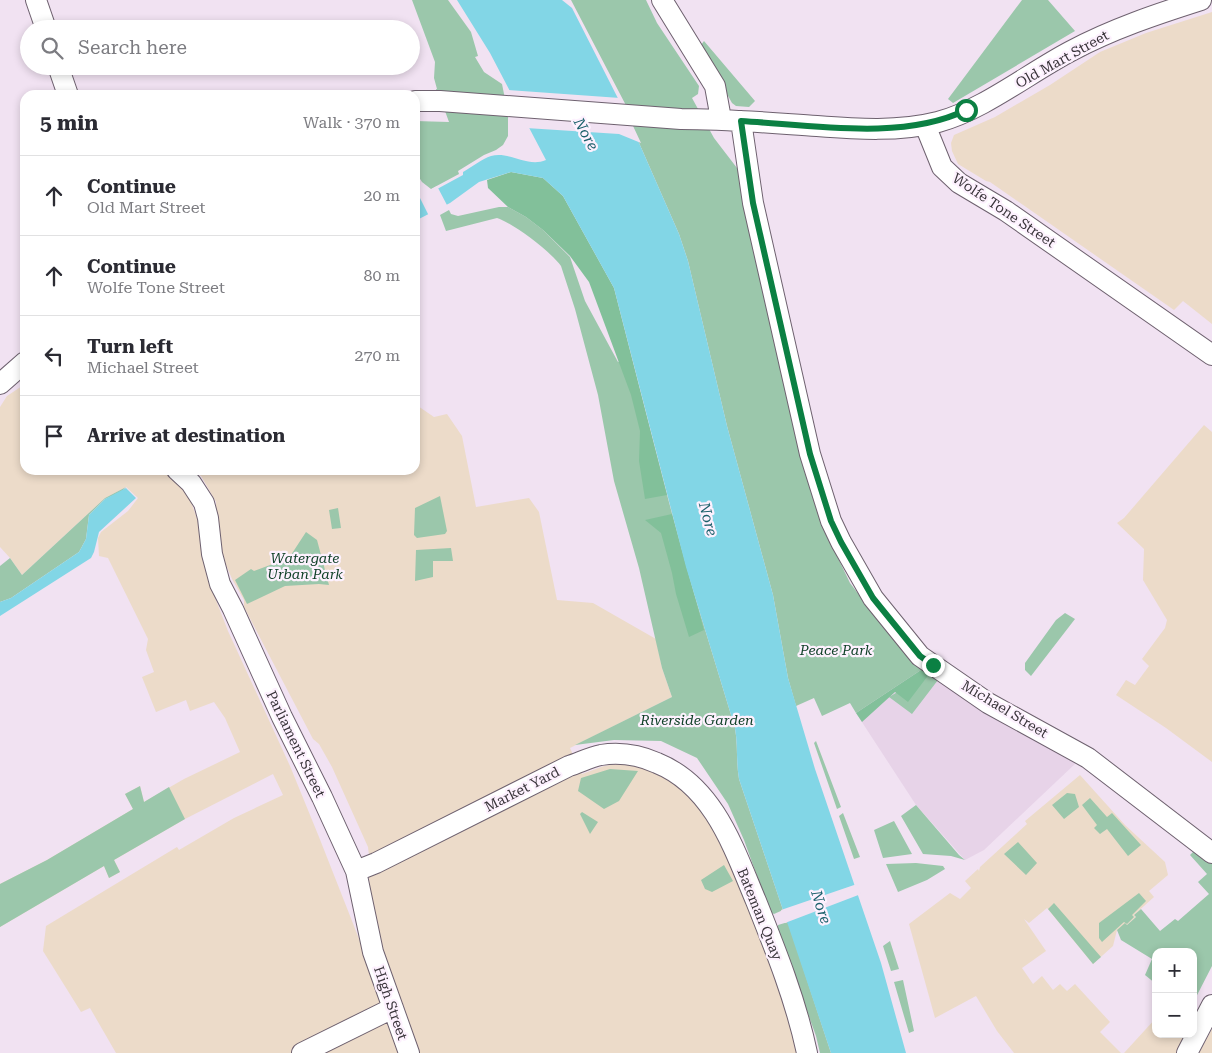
<!DOCTYPE html>
<meta charset="utf-8">
<style>
body{margin:0;font-family:"Roboto Serif",serif;background:#f2f2f3;color:#2b2b33}
.controls{position:absolute;right:15px;bottom:15px;display:grid;overflow:hidden;border-radius:10px;box-shadow:0 2px 8px #0003}
.controls button{width:45px;height:45px;display:grid;place-items:center;padding:0;border:0;border-bottom:1px solid #e1e1e2;background:#fff;color:#2b2b33;font:25px sans-serif}
.stop{position:absolute;width:15px;height:15px;margin:-11px;border:4px solid #0b8043;border-radius:50%;background:#fff}
.stop.end{background:#0b8043;border-color:#fff;box-shadow:0 1px 5px #0008}
.list{margin:0;padding:0;list-style:none}
h2{display:flex;justify-content:space-between;align-items:center;height:65px;margin:0;padding:0 20px;font-size:21px}
h2 small{font-size:16px;font-weight:400;color:#7c7c81}
.list li{display:grid;grid-template-columns:32px 1fr auto;gap:15px;align-items:center;box-sizing:border-box;height:80px;padding:0 20px;border-top:1px solid #e1e1e2}
.list b{display:block;font-size:19px;white-space:nowrap}
.list p{margin:0;font-size:16px;white-space:nowrap;color:#7c7c81}
.list em{font-size:16px;font-style:normal;color:#7c7c81}
.icon{flex:none;width:28px;height:28px;fill:none;stroke:currentColor;stroke-width:2;stroke-linecap:round;stroke-linejoin:round}
.map{position:relative;flex:none;width:1212px;height:1053px;overflow:hidden}
.search{position:absolute;background:#fff;box-shadow:0 2px 8px #0003;left:20px;top:20px;width:400px;height:55px;display:flex;align-items:center;gap:12px;box-sizing:border-box;padding:0 18px;border-radius:28px;color:#7c7c81;font-size:19px}
.panel{position:absolute;background:#fff;box-shadow:0 2px 8px #0003;left:20px;top:90px;width:400px;height:385px;border-radius:15px}
.map>svg:first-child{display:block}
.commercial{fill:#ecdbc9}
.built{fill:#e7d3e8}
.green{fill:#9bc7ab}
.forest{fill:#82c09a}
.water{fill:#82d6e6}
.pier{fill:#f1e2f2}
.lines{fill:none;stroke-linecap:round;stroke-linejoin:round}
.secondary-casing{stroke:#6e616f;stroke-width:22}
.secondary{stroke:#fff;stroke-width:20}
.route{stroke:#0b8043;stroke-width:6}
.labels{text-anchor:middle;stroke-width:4.5;stroke-linejoin:round;paint-order:stroke}
.street-label{font-size:14px;fill:#39343a;stroke:#fdf1fe}
.park-label{font-size:14px;font-style:italic;fill:#0f4027;stroke:#fdf1fe}
.water-label{font-size:15px;font-style:italic;fill:#1b606b;stroke:#fdf1fe}
</style>
<div class="map">
<svg width="1212" height="1053" viewBox="0 0 1212 1053">
<rect width="100%" height="100%" fill="#f1e2f2"/>
<path class="commercial" d="M1212,12V324L1183,301L1174,310L990,182L986,181L958,164L952,151L951,143L954,135L995,117L1050,85L1100,52L1146,33Z
M25,384V470H165L189,496L199,524L207,577L228,631L290,766L319,837L389,1015L401,1053H116L90,1008L81,1012L43,951L46,926L177,847L179,850L234,818L283,795L273,774L185,819L114,860L120,872L111,877L109,878L104,866L0,927V884L47,860L133,809L125,794L140,786L144,802L184,779L240,752L225,718L214,702L190,711L186,700L156,712L142,677L154,672L146,650L148,639L108,558L99,556L98,538L101,532L128,511L138,498L126,487L105,498L22,575L10,558L0,547V407L7,396Z
M415,404L434,417L447,414L462,436L476,507L529,498L539,512L557,600L593,603L656,639L662,668L672,697L570,748L582,774L604,766L616,764L638,766L656,771L677,784L704,812L737,875L795,1028L801,1053H415L381,956L370,887L369,878L371,873L368,847L332,767L319,744L313,739L244,607V600L232,579L217,544L216,502L201,476L190,470H415Z
M1204,425L1212,432V762L1166,728L1116,695L1126,680L1135,685L1149,666L1142,659L1165,628L1167,620L1143,580L1144,549L1117,523L1124,518Z
M1080,775L1125,825L1165,862L1168,875L1149,891L1154,897L1134,915L1136,917L1127,925L1117,930L1113,946L1093,964L1047,908L1029,923L1024,919L1046,951L1022,968L1033,984L1042,976L1053,990L1060,984L1067,991L1075,984L1110,1022L1100,1032L1121,1053H1014L997,1031L976,996L935,1018L909,924L950,893L960,899L971,888L965,881L978,869L979,871L980,867L1027,824L1025,821Z
M1156,1018V1034H1188L1178,1053H1124Z
M1212,1029V1053H1199L1207,1038Z"/>
<path class="built" d="M924,668L966,701L1076,763L984,850L965,860L916,805L856,713Z"/>
<path class="green" d="M412,0H448L471,32L478,56L475,57L484,72L502,84L508,114V136L503,145L496,150L484,155L458,171L459,174L431,189L422,182L415,171V121L449,122L445,111L443,112L436,89H437L434,78L435,62Z
M571,0H646L657,23L699,86L698,94L692,98L714,138L737,168L743,183L825,531L850,583L892,638L924,668L856,713L850,703L822,716L814,698L796,706L788,678L773,595L727,426L688,261L679,234L629,120L631,115Z
M1022,0H1048L1075,31L953,103L948,99Z
M704,41L755,101L749,107L736,106L732,103L703,51L701,45Z
M499,207H508L526,217L543,230L570,257L585,301L618,362L631,357L686,567L735,728C738,745 736,762 739,779L783,910L774,914L770,912L744,840L728,804L697,758L661,741L614,740L575,745L672,697L662,668L639,568L614,481L598,395L575,309L561,266C551,252 513,223 497,218L446,231L440,215L449,210L451,214L458,216Z
M126,487L121,492L105,499L89,515L86,539L79,552L11,598L0,602V566L10,558L22,575L105,498Z
M440,496L447,531L445,534L417,538L414,535L415,508Z
M338,508L341,528L332,529L329,510Z
M306,532L317,540L329,585L319,584L285,586L247,604L235,580L251,569L254,571L289,558Z
M451,548L453,561H433V577L415,581L416,550Z
M1065,613L1075,619L1031,676L1025,670V663L1056,620Z
M930,673L938,680L912,714L889,697Z
M816,741L841,807L837,809L814,743Z
M610,769L638,771L619,801L604,809L578,791L581,778Z
M140,786L144,802L169,787L185,819L114,860L120,872L109,878L104,866L0,927V884L47,860L133,809L125,794Z
M1067,793L1075,794L1079,807L1064,819L1052,805Z
M1090,798L1107,817L1112,813L1141,845L1128,856L1107,829L1100,834L1094,828L1097,825L1082,805Z
M916,805L959,855L965,860L951,856L923,854L901,816Z
M582,812L598,822L590,834L580,814Z
M843,813L860,857L854,859L839,816Z
M894,821L912,854L883,858L874,830Z
M1018,842L1037,863L1026,875L1004,854Z
M1196,849L1212,861V966L1193,1003V952H1156V984L1145,975L1152,959L1121,940L1117,930L1125,923L1127,925L1136,917L1134,915L1141,909L1160,931L1175,919L1178,921L1209,894L1198,882L1207,874L1190,855Z
M916,863L943,866L945,869L927,880L898,892L886,864Z
M724,865L733,881L712,892L705,889L701,880Z
M1139,893L1146,901L1132,915L1134,917L1127,924L1124,922L1102,942L1099,938V923Z
M1054,903L1101,957L1093,964L1048,909Z
M788,922L831,1053H820L816,1036L778,931V925Z
M890,941L899,969L891,971L883,946Z
M903,980L914,1031L909,1033L894,982Z"/>
<path class="forest" d="M511,172L543,178L563,196L614,288L667,495L645,499L639,461L640,431L631,395L589,282L570,256L543,230L526,217L508,207L488,188L487,180Z
M672,514L704,630L689,637L676,594L672,573L661,533L645,520Z
M924,668L930,673L908,702L895,692L862,722L856,713Z"/>
<path class="water" d="M457,0H562L572,8L629,120L679,234L688,261L727,426L773,595L788,678L815,769L881,963L906,1053H831L739,779C736,762 738,745 735,728L686,567L614,288L563,196L543,178L511,172L479,182L450,203L415,221V201L463,175V172C472,167 482,159 491,156C510,151 527,168 546,160L490,53Z
M126,488L136,498L99,532L94,552L91,558L0,616V602L11,598L79,552L86,539L89,515L105,499Z"/>
<path class="pier" d="M507,90L620,98L641,143L619,134L526,128Z
M437,186L448,207L429,216L419,196Z
M857,884L861,894L785,923L781,910Z"/>
<g class="lines">
<g class="secondary-casing">
<path id="secondary" d="M36,0L46,29
M662,0L715,86L721,119
M58,66L68,95
M415,101H440L681,119C726,119 772,123 817,126C857,129 899,132 938,122C983,110 1029,73 1071,51C1112,29 1157,14 1201,0
M741,121L753,203L810,454L831,521L841,542L873,598L920,656L988,703L1088,758L1212,853
M925,125L942,167L959,183L1006,211L1212,355
M0,384L25,362
M177,470L191,483L204,503L208,518L212,554L220,584L233,609L282,717L322,797L356,871L373,952L409,1053
M356,871L376,863L569,766C579,763 590,757 601,755C620,752 639,755 657,763C714,786 734,849 756,901C776,951 796,1001 807,1053
M302,1053L393,1008
M1187,1053L1212,1005"/>
</g>
<use href="#secondary" class="secondary"/>
</g>
<g class="lines">
<path class="route" d="M933,665L920,656L873,598L841,542L831,521L810,454L753,203L741,121C811,125 903,141 966,110"/>
</g>
<g class="labels">
<g class="street-label">
<text transform="translate(1062 59) rotate(-29)" y="5">Old Mart Street</text>
<text transform="translate(1004 210) rotate(34)" y="5">Wolfe Tone Street</text>
<text transform="translate(1005 709) rotate(31)" y="5">Michael Street</text>
<text transform="translate(296 744) rotate(64)" y="5">Parliament Street</text>
<text transform="translate(522 789) rotate(-27)" y="5">Market Yard</text>
<text transform="translate(760 914) rotate(68)" y="5">Bateman Quay</text>
<text transform="translate(391 1003) rotate(71)" y="5">High Street</text>
</g>
<g class="park-label">
<text x="305" y="563">Watergate<tspan x="305" dy="16">Urban Park</tspan></text>
<text x="836" y="655">Peace Park</text>
<text x="697" y="725">Riverside Garden</text>
</g>
<g class="water-label">
<text transform="translate(586 134) rotate(61)" y="5">Nore</text>
<text transform="translate(708 519) rotate(75)" y="5">Nore</text>
<text transform="translate(821 907) rotate(72)" y="5">Nore</text>
</g>
</g>
</svg>
<div class="controls">
<button>+</button>
<button>−</button>
</div>
<div class="stop" style="left:966px;top:110px"></div>
<div class="stop end" style="left:933px;top:665px"></div>
<div class="search"><svg class="icon" aria-label="search" viewBox="0 0 24 24"><circle cx="10" cy="10" r="6"/><path d="M15 15l6 6"/></svg>Search here</div>
<section class="panel">
<h2>5 min<small>Walk · 370 m</small></h2>
<ul class="list">
<li><svg class="icon" aria-label="ahead" viewBox="0 0 24 24"><path d="M12 20V5M6 11l6-6 6 6"/></svg><div><b>Continue</b><p>Old Mart Street</p></div><em>20 m</em></li>
<li><svg class="icon" aria-label="ahead" viewBox="0 0 24 24"><path d="M12 20V5M6 11l6-6 6 6"/></svg><div><b>Continue</b><p>Wolfe Tone Street</p></div><em>80 m</em></li>
<li><svg class="icon" aria-label="left" viewBox="0 0 24 24"><path d="M17 20v-9H6M10 6l-5 5 5 5"/></svg><div><b>Turn left</b><p>Michael Street</p></div><em>270 m</em></li>
<li><svg class="icon" aria-label="arrive" viewBox="0 0 24 24"><path d="M6 21V4h12l-3 4 3 4H6"/></svg><div><b>Arrive at destination</b></div></li>
</ul>
</section>
</div>
